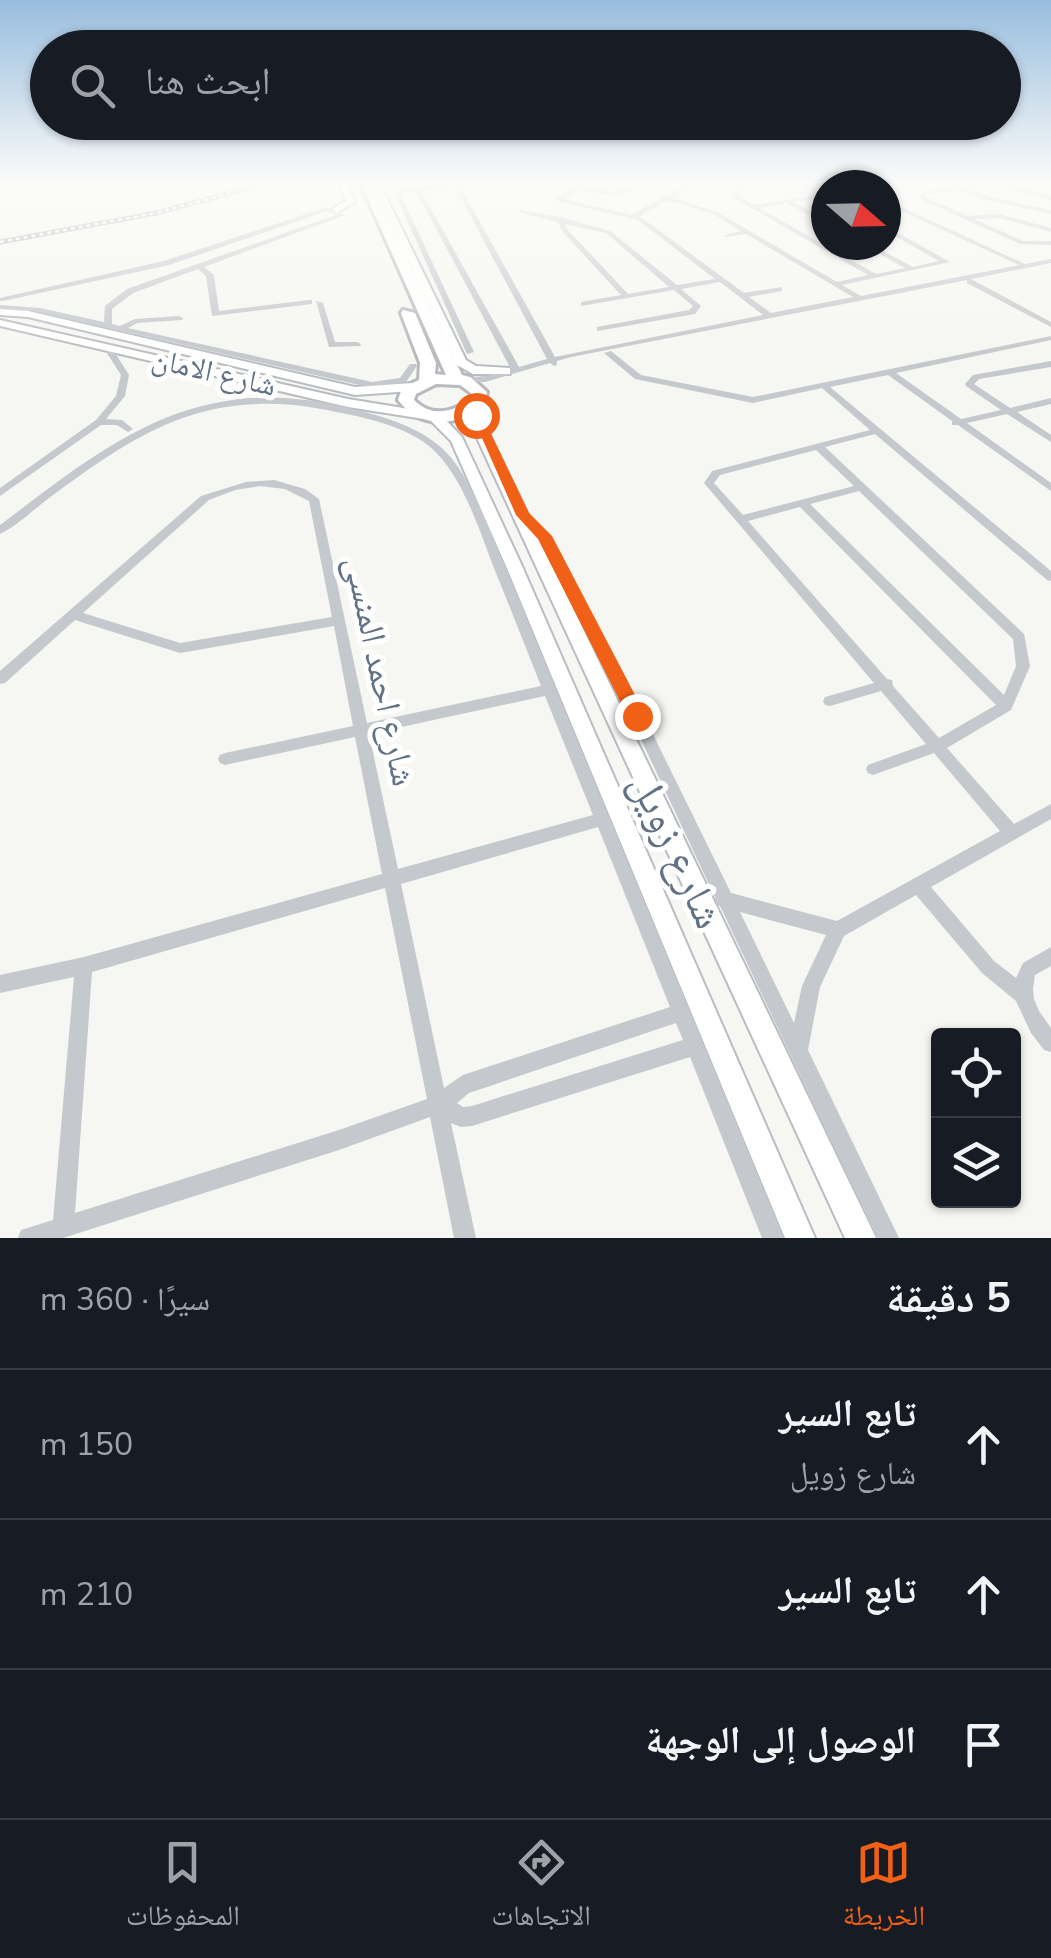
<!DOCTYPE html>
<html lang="ar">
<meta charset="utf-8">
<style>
body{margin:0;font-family:"Nunito Sans","Noto Naskh Arabic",sans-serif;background:#242831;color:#f1f3f6;direction:rtl}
.controls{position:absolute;right:30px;bottom:30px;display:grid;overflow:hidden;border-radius:10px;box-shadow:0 2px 8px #0004}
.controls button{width:90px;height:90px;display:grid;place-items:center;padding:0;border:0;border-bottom:2px solid #363941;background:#171b24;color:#f1f3f6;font:50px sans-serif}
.compass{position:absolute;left:811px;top:170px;width:90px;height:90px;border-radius:50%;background:#171b24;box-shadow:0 2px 8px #0004;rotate:110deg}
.stop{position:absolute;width:30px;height:30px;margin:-22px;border:8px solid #f16017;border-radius:50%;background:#fff}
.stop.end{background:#f16017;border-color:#fff;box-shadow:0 2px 10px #0008}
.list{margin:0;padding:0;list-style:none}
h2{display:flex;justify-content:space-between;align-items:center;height:130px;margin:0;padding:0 40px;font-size:42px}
h2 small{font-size:32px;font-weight:400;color:#9ea1a6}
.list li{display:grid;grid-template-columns:65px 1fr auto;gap:30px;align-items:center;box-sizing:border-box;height:150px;padding:0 40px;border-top:2px solid #363941}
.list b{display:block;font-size:38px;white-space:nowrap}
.list p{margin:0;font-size:32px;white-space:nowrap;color:#9ea1a6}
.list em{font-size:32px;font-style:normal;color:#9ea1a6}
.icon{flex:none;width:55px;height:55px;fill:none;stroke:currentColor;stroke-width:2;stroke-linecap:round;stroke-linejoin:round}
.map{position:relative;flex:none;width:1051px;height:1238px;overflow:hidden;direction:ltr}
.search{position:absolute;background:#171b24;box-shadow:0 2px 8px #0004;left:30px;right:30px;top:30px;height:110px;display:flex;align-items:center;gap:25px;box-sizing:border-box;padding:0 35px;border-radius:55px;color:#9ea1a6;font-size:38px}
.sheet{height:580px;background:#171b24}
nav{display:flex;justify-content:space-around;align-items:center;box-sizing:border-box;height:140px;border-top:2px solid #363941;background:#171b24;font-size:28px;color:#9ea1a6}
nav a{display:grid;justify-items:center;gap:5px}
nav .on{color:#f16017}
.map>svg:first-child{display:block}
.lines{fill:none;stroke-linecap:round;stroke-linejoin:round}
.secondary-casing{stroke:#b9bdc2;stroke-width:4}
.highway-casing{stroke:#b7babe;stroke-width:6}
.street{fill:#c5c8cc;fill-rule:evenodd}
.secondary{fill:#fff;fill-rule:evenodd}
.highway{fill:#fff;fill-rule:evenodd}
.rail-casing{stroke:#a5aab1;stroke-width:5}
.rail{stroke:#fff;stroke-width:2.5;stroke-dasharray:4;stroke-linecap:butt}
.route{fill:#f16017}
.labels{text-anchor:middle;stroke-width:10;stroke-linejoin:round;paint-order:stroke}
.far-street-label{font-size:30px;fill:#627285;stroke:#fff}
.street-label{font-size:35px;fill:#627285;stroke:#fff}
.near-street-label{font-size:42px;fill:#627285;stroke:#fff}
</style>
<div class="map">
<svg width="1051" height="1238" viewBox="0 0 1051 1238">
<rect width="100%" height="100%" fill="#f6f6f2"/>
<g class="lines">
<g class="secondary-casing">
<path id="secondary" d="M339,184H347L355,202L336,213L333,208L346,201Z
M372,184H380L466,360L476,366L510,368V374H473L457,365Z
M0,309L28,311L355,387L412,383L418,387L412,391L355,395L28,317L0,315Z
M0,320L348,399L440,414L462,437L522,566L815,1238H785L506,566L451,441L430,420L348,407L0,326Z
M475,401L481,405L485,425L876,1238H845L471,425L469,405Z"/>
</g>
<g class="highway-casing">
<path id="highway" d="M361,184H372L462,375L470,377L487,392L484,406C457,427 419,429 398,400L402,388L419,380L420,363L401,313L403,310L415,313L436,363L435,374L446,375ZM436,384L460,385L471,393L470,400C451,413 431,417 414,400L416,394Z"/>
</g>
<path class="street" d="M445,184H469L460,186L555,357L763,315L720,282L681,289L701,306L695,314L597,331V327L689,310L693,306L674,290L581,306V302L621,295L562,231L558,222L519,212V210L560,217L610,231L677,285L715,279L638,220L557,201V199L577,184H584L581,187L616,192L636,184H645L617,196L577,190L564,199L631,215L688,184H696L672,198L717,212L837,282L868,275L731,196L732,190L742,184H751L737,192V195L754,205L816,195L797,184H805L826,196V198L794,202L826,220V225L787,203L759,208L876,274L905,268L864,245H872L913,267L939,261L886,231V226L950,262L842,285L861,296L1019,265L886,204V200L888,201L1025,264L1051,259V263L971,279L1051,322V327L967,283V280L571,357L557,361V365L554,366L550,363L485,382L464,383L461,382V378L485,376L511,369L416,191L400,193L474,352L467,354L395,193L388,192ZM455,187L547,359L519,367L421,191ZM668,200L713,214L741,231L725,235V237L746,234L853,297L771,313L749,297L782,291V287L744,293L642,218L638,217ZM565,224L606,233L669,287L628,294L567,229Z
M840,184H847V185H841Z
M866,184H876L866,185Z
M967,184H983L965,188L991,197L1051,210V214L987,200L958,190L928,194L925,197L967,216L999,214L1051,228V232L999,218L974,219L1023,241H1051V245L1020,244L918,198L924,192Z
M990,184H1002L1051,196V200Z
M327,207L345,215L204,267L214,275L219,311L309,300H312V304L212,316L206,276L198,269L133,293L112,309V324L120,326L135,319L179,316L183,318L182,320L137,323L128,328L372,382L400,378L410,364H416L417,366L406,382L372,388L40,312L0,309V305L40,308L104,322L105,306L127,289L336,215L327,211L169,265L3,301H0V298L164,261Z
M316,301L323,303L335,342H357L361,344L360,346L329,347Z
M1051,336V340L896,373L961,419L1001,410L966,386L965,384L973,375L1051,361V367L979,379L974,384L1010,408L1051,398V404L1017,412L1051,435V442L1007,414L967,423L1051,483V491L958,425H952V421L888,375L830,387L1051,571V581L1047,580L875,434L825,447L1024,634L1030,666L1011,710L947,748L1014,824L1051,804V819L931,887L994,961L1016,978L1023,963L1051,947V966L1035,975L1033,989L1034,999L1039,1011L1051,1028V1052L1044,1050L1031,1033L1016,1001L982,973L916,895L844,936L820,987L808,1050L899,1238H877L720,906L717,905L715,897L630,716L539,539L518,515L519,513H527L550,537L644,716L731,893L837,921L1000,831L934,753L873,775L868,773L866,769L868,765L926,744L881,691L830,706L825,705L823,701L825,697L874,683L704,483L712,471L870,430L822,388L753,403L635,379L604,353L611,351L641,375L753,397ZM816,450L854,486L743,515L714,483L720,475ZM859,491L1013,639L1016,666L1004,695L810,504ZM800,507L996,705L939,738L893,686L892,680L887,679L748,521ZM740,912L826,935L802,986L794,1023Z
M104,345H110L129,375L125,396L106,419L122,420L133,429L128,432L117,425H101L0,496V488L96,420L116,396L121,375L103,347Z
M248,398C264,398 280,397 296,399C334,402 408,419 437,444C460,462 472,491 484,516L784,1238H762L690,1057L472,1126L461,1127L451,1123L476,1238H454L430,1117L339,1150L63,1238H18L21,1230L53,1220L74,977L0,993V975L84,957L382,874L355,737L225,765L220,763L218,759L220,755L225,753L353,726L334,626L180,653L75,620L5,683L0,684V671L201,496L246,482L274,480L305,489L319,499L367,723L541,686C526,648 511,610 496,573C480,533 463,474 429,446C400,423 357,416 321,409C269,399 215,403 165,425C123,443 86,471 49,498C33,510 18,525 0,534V525C62,479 126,425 202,406C217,402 233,400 248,398ZM260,486L285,489L309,501L332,617L180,643L83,613L209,500L235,490ZM545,696L593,815L398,869L369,734ZM598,827L670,1007L463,1075L444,1088L401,884ZM385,888L427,1099L339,1130L75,1213L92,972ZM676,1023L683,1040L472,1106L463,1107L457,1103L469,1093Z"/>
<use href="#secondary" class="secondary"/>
<use href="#highway" class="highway"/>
<g class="rail-casing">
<path id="rail" d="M0,242L156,213L264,184"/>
</g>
<use href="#rail" class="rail"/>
</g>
<linearGradient id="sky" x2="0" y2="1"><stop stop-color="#98bdde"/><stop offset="0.51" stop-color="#fbfbf9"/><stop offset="1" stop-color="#fbfbf9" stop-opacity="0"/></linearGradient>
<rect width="1051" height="358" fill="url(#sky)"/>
<path class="route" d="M471,413L482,415L529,513L552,536L646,716L643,721H630L538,539L516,515Z"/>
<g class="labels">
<g class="far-street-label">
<text transform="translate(214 372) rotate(13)" y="10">شارع الامان</text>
</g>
<g class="street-label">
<text transform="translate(381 671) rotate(78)" y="12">شارع احمد المنسى</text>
</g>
<g class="near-street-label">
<text transform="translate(678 850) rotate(65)" y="15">شارع زويل</text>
</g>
</g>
</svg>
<div class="controls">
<button><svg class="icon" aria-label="locate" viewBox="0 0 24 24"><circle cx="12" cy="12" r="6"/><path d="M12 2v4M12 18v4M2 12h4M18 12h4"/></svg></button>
<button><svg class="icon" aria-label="layers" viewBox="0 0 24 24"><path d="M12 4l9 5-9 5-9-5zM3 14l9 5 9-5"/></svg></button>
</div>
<svg class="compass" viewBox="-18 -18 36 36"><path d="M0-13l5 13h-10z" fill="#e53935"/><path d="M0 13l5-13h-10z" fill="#9ea1a6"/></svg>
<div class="stop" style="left:476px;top:415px"></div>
<div class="stop end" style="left:637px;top:716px"></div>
<div class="search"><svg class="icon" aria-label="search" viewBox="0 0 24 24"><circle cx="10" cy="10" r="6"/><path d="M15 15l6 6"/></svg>ابحث هنا</div>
</div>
<section class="sheet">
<h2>5 دقيقة<small>سيرًا · 360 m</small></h2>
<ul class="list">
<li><svg class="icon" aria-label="ahead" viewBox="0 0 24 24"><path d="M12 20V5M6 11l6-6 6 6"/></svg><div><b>تابع السير</b><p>شارع زويل</p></div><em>150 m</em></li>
<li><svg class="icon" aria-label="ahead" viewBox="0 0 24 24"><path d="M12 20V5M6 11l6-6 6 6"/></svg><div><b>تابع السير</b></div><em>210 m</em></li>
<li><svg class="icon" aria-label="arrive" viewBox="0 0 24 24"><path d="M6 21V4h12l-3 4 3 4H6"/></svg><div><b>الوصول إلى الوجهة</b></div></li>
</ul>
</section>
<nav>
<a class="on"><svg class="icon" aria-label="map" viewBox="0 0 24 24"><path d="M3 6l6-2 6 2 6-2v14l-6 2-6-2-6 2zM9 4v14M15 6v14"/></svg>الخريطة</a>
<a><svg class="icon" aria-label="directions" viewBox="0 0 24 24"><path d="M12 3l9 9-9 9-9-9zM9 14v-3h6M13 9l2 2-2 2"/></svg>الاتجاهات</a>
<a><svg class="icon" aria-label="saved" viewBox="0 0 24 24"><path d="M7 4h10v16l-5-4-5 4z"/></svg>المحفوظات</a>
</nav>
